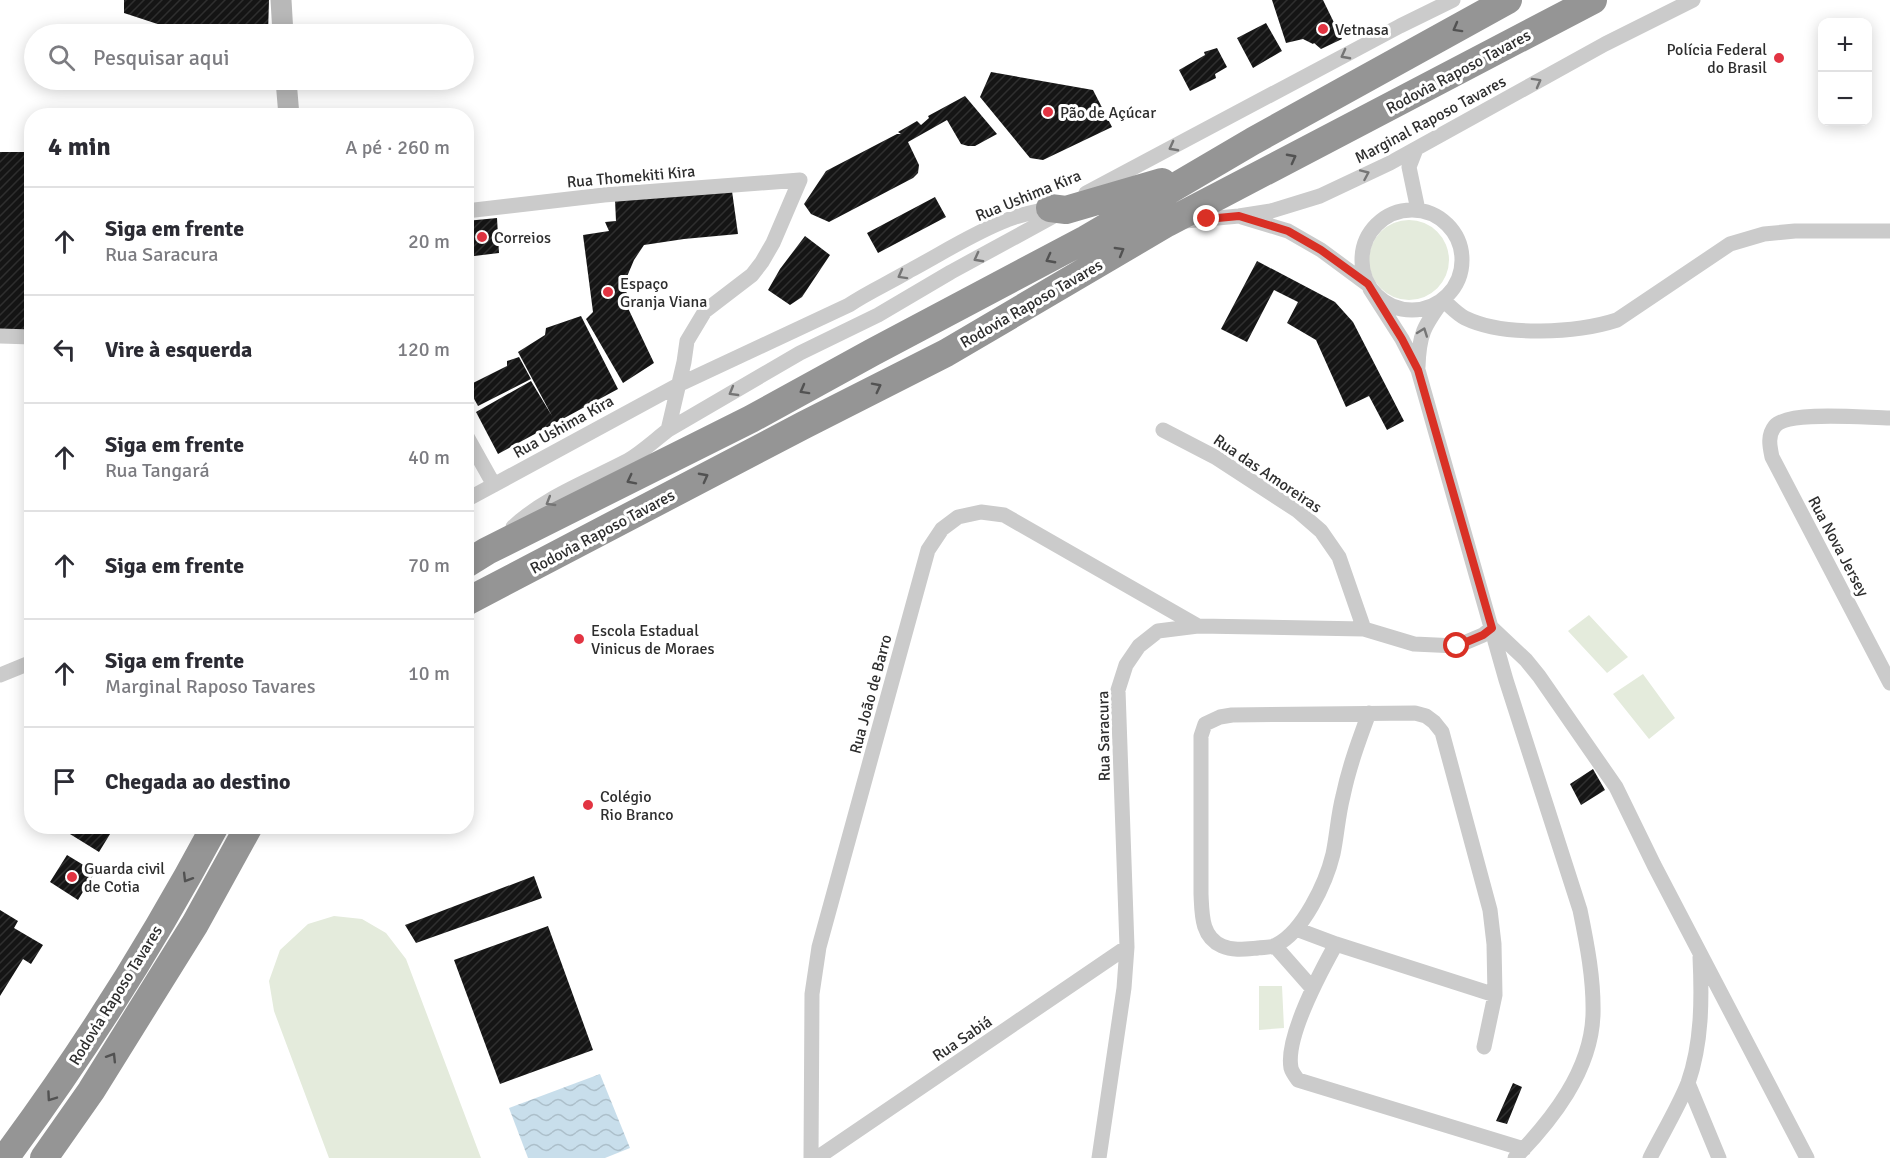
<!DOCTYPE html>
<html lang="pt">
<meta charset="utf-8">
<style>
body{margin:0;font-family:Signika,sans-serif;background:#f2f2f3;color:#2b2b33}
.controls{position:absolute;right:18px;top:18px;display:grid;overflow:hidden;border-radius:12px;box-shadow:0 3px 15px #0003}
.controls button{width:54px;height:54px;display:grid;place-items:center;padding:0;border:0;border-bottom:2px solid #e1e1e2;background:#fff;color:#2b2b33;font:30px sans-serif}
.stop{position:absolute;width:18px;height:18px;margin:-14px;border:4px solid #d93025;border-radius:50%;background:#fff}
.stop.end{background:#d93025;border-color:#fff;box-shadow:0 2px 6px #0008}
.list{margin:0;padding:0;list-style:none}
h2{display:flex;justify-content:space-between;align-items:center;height:78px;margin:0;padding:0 24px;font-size:26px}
h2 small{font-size:20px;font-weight:400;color:#7c7c81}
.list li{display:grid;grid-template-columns:39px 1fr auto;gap:18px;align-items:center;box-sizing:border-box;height:108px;padding:0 24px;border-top:2px solid #e1e1e2}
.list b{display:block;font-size:22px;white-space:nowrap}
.list p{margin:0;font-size:20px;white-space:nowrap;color:#7c7c81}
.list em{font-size:20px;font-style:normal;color:#7c7c81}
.icon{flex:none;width:33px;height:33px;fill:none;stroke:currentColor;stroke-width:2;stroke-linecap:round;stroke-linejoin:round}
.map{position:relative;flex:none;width:1890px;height:1158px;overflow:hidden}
.search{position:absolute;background:#fff;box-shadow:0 3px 15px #0003;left:24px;top:24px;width:450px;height:66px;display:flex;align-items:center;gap:15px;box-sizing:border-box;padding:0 21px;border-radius:33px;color:#7c7c81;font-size:22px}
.panel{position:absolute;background:#fff;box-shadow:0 3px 15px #0003;left:24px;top:108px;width:450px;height:726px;border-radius:24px}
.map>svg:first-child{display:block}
.green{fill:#e4ebdc}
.water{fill:url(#water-waves)}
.building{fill:url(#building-hatch)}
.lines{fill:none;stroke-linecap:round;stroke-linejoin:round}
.street{stroke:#cbcbcb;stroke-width:15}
.secondary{stroke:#b8b8b8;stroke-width:21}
.highway{stroke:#959595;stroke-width:28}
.oneway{stroke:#525252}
.oneway2{stroke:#757575}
.route{stroke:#d93025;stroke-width:8}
.poi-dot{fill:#e23442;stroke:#fff;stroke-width:2}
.labels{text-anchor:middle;stroke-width:6;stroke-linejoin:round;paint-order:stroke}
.poi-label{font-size:16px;fill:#2e2e2e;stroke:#fff;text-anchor:start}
.street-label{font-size:16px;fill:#2e2e2e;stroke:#fff}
</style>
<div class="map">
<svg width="1890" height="1158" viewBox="0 0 1890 1158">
<defs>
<pattern id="water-waves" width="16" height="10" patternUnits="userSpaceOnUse" patternTransform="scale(1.5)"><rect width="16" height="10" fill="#c8deeb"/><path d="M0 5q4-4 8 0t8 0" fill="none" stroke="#acbfca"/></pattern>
<pattern id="building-hatch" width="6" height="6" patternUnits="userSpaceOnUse" patternTransform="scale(1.5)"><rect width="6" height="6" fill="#151515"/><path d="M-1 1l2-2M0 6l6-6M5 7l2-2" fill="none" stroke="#2f2f2f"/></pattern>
</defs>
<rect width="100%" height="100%" fill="#fff"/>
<path class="green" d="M1369 260a40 40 0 1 1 80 0a40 40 0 1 1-80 0Z
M1589,615L1628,657L1607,673L1568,631Z
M1643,674L1675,718L1649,739L1613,694Z
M334,916L362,919L386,933L406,959L481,1158H329L274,1011L269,981L280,950L308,924Z
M1259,986H1282L1284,1028L1259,1030Z"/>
<path class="water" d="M600,1074L630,1148L605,1158H528L509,1108Z"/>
<path class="building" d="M124,0H269L268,34H188L124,13Z
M1272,0H1323L1342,39L1321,49L1314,43L1313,44L1303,39L1286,43Z
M1266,23L1282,51L1253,68L1237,38Z
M1217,48L1227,67L1215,74L1216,78L1190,91L1179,70L1205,55L1204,52Z
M991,72L1093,90L1112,127L1043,160L1030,158L980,97Z
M965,96L997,134L975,146H968L961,144L947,120L908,142L919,165L918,173L913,178L829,222L811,214L804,204L826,171L897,134H901L898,132L917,121L921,125L929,118L928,116Z
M0,152H32V333H0Z
M732,191L738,234L684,239L644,245L634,260L626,279L627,306L654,363L623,383L586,319L593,312L583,235L609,231L605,222L616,221L615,200Z
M935,197L946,217L878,253L867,233Z
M497,218L499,253L466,257V221Z
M805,236L830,255L802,297L790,305L768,290L780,269Z
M1257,261L1335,302L1353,322L1404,421L1387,430L1369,396L1346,407L1316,340L1287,323L1298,302L1274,290L1247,342L1221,329Z
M581,316L618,389L498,454L476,412L531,381L552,416L518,352L545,335L546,328Z
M519,357L531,379L478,406L467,386L507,366V361Z
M1593,769L1605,790L1581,805L1570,784Z
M57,826H115L99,852Z
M67,855L95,872L78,900L50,882Z
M534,876L542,898L416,943L405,925Z
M0,910L18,921L14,928L43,945L31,964L23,959L0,996Z
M548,926L593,1050L500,1084L454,960Z
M1513,1083L1522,1087L1507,1124L1496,1121Z"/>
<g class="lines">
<path class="street" d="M1416,149L1409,167L1418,210
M1086,193L1400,26L1453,0
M1362 260a50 50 0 1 1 100 0a50 50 0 1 1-100 0Z
M466,211L604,195L800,180
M1242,217L1288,231L1321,250L1367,284
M1185,221L1239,216L1271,211L1320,196L1390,163L1605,44L1693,0
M1370,289L1402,339L1418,370L1506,680L1580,910C1587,944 1594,980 1593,1015C1591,1071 1552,1120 1515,1158
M0,336L32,337
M1418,367C1419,334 1424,326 1443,300C1450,306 1457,314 1465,318C1504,337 1577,333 1617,320L1730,244L1764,234L1795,231H1890
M1890,418C1867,418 1789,410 1775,426C1767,436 1770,447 1772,457L1890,683
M668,430L800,353L878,315L951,272L1063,211
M1163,430L1215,457L1298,511L1321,531L1339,557L1364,629
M466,435L494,485
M466,500L678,385L849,305C868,292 889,283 909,271C941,254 973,233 1007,220C1023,213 1040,212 1056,206
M513,527C545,497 589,481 627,461C641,453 655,440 668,430L684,362L687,341L705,311L752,275L762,262L773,243L800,180
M0,675L32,662
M1369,713C1359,740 1349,767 1343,796C1338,815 1337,835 1333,854C1326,883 1303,932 1276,945C1271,948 1263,947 1258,948C1246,949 1233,951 1222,946C1201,937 1202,914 1201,894V736L1205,724L1220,717L1232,715L1415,713L1426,716L1434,722L1442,732L1490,910L1494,944L1495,995L1484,1047
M1296,929L1336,944L1495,995
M1336,944C1321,971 1285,1037 1291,1068C1292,1072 1295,1076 1298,1080L1524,1149
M1275,946L1312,988
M1688,1083L1719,1158
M811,1158L812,994L819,947L928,550L942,529L958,517L981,512L1004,515L1198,626
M817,1158L1127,947
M1099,1158L1124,988L1127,947L1118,690L1126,665L1139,646L1158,631L1198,626L1364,629L1414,644L1457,646L1483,635L1492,628L1526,660L1539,676L1616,787L1654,865L1807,1158
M1650,1158C1662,1134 1678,1108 1688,1083C1702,1043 1702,999 1700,957"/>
<path class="secondary" d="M281,0L283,34
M286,80L289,116"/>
<path class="highway" d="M1050,208L1066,210L1162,182
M466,564L487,551L751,419L873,352L1086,239L1253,141L1508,0
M466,602L804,425L946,353L1167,223L1593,0
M5,1158C83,1053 153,942 215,826
M44,1158L91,1091L195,924L249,826"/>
</g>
<defs><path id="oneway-chevron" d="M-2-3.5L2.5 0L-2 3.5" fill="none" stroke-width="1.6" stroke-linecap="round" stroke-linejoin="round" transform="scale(1.5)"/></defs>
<g class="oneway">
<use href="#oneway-chevron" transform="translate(1457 28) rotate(151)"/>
<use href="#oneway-chevron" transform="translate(1292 158) rotate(-28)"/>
<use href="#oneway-chevron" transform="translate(1120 251) rotate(-30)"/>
<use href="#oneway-chevron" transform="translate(1050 259) rotate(152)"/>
<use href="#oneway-chevron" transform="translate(877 387) rotate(-27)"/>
<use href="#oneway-chevron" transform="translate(804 390) rotate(151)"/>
<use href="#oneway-chevron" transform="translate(704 477) rotate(-28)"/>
<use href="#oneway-chevron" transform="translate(631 480) rotate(153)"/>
<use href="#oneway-chevron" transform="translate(187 878) rotate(121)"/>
<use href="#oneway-chevron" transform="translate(112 1057) rotate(-58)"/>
<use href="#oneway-chevron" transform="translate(51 1097) rotate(125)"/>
</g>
<g class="oneway2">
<use href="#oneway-chevron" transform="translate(1345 55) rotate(152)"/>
<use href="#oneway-chevron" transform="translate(1537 82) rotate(-29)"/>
<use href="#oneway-chevron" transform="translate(1173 147) rotate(152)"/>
<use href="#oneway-chevron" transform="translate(1365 174) rotate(-24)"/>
<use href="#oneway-chevron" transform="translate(978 258) rotate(152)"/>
<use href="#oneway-chevron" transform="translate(902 275) rotate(151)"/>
<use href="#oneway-chevron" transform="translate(1423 332) rotate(-70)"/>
<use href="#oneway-chevron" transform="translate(733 392) rotate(150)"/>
<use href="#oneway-chevron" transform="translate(550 502) rotate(149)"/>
</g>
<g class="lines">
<path class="route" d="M1207,219L1239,216L1288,231L1321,250L1368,284L1402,339L1418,370L1492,628L1483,635L1457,646"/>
</g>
<g class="poi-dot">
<circle cx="1323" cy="29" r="6"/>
<circle cx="1779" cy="58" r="6"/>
<circle cx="1048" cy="112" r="6"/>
<circle cx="482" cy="237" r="6"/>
<circle cx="608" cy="292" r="6"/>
<circle cx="579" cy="639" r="6"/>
<circle cx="588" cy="805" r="6"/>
<circle cx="72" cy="877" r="6"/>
</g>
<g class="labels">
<g class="poi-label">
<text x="1335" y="35">Vetnasa</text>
<text x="1767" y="55" text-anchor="end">Polícia Federal<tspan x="1767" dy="18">do Brasil</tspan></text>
<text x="1060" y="118">Pão de Açúcar</text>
<text x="494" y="243">Correios</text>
<text x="620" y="289">Espaço<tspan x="620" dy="18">Granja Viana</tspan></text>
<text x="591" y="636">Escola Estadual<tspan x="591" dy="18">Vinicus de Moraes</tspan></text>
<text x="600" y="802">Colégio<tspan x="600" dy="18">Rio Branco</tspan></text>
<text x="84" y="874">Guarda civil<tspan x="84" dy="18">de Cotia</tspan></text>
</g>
<g class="street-label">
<text transform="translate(1458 71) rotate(-28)" y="6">Rodovia Raposo Tavares</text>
<text transform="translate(1430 119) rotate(-28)" y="6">Marginal Raposo Tavares</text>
<text transform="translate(631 176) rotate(-5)" y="6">Rua Thomekiti Kira</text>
<text transform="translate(1028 195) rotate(-22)" y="6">Rua Ushima Kira</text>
<text transform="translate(1031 303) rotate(-30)" y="6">Rodovia Raposo Tavares</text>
<text transform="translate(563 426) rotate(-29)" y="6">Rua Ushima Kira</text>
<text transform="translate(1268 473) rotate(34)" y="6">Rua das Amoreiras</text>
<text transform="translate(602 531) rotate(-28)" y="6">Rodovia Raposo Tavares</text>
<text transform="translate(1839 546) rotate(62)" y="6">Rua Nova Jersey</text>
<text transform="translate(870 694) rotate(-75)" y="6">Rua João de Barro</text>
<text transform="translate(1103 736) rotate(-91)" y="6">Rua Saracura</text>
<text transform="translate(115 995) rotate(-58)" y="6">Rodovia Raposo Tavares</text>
<text transform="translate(962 1038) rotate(-34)" y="6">Rua Sabiá</text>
</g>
</g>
</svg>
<div class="controls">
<button>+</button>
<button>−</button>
</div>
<div class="stop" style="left:1457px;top:646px"></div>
<div class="stop end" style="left:1207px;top:219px"></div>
<div class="search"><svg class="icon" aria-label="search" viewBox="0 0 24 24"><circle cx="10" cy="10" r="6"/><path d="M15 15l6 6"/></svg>Pesquisar aqui</div>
<section class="panel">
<h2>4 min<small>A pé · 260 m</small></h2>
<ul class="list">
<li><svg class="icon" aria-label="ahead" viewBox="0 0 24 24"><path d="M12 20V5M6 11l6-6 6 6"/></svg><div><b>Siga em frente</b><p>Rua Saracura</p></div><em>20 m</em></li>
<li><svg class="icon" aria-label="left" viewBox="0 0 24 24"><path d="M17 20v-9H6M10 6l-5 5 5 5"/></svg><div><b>Vire à esquerda</b></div><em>120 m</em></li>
<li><svg class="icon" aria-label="ahead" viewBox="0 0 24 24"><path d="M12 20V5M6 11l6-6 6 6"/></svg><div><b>Siga em frente</b><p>Rua Tangará</p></div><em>40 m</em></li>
<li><svg class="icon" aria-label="ahead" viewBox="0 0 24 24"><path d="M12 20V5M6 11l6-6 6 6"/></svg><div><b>Siga em frente</b></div><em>70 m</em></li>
<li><svg class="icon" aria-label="ahead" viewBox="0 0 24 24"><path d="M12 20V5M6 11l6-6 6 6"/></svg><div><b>Siga em frente</b><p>Marginal Raposo Tavares</p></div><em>10 m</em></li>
<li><svg class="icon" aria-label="arrive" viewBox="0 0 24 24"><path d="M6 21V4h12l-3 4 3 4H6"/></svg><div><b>Chegada ao destino</b></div></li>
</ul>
</section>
</div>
